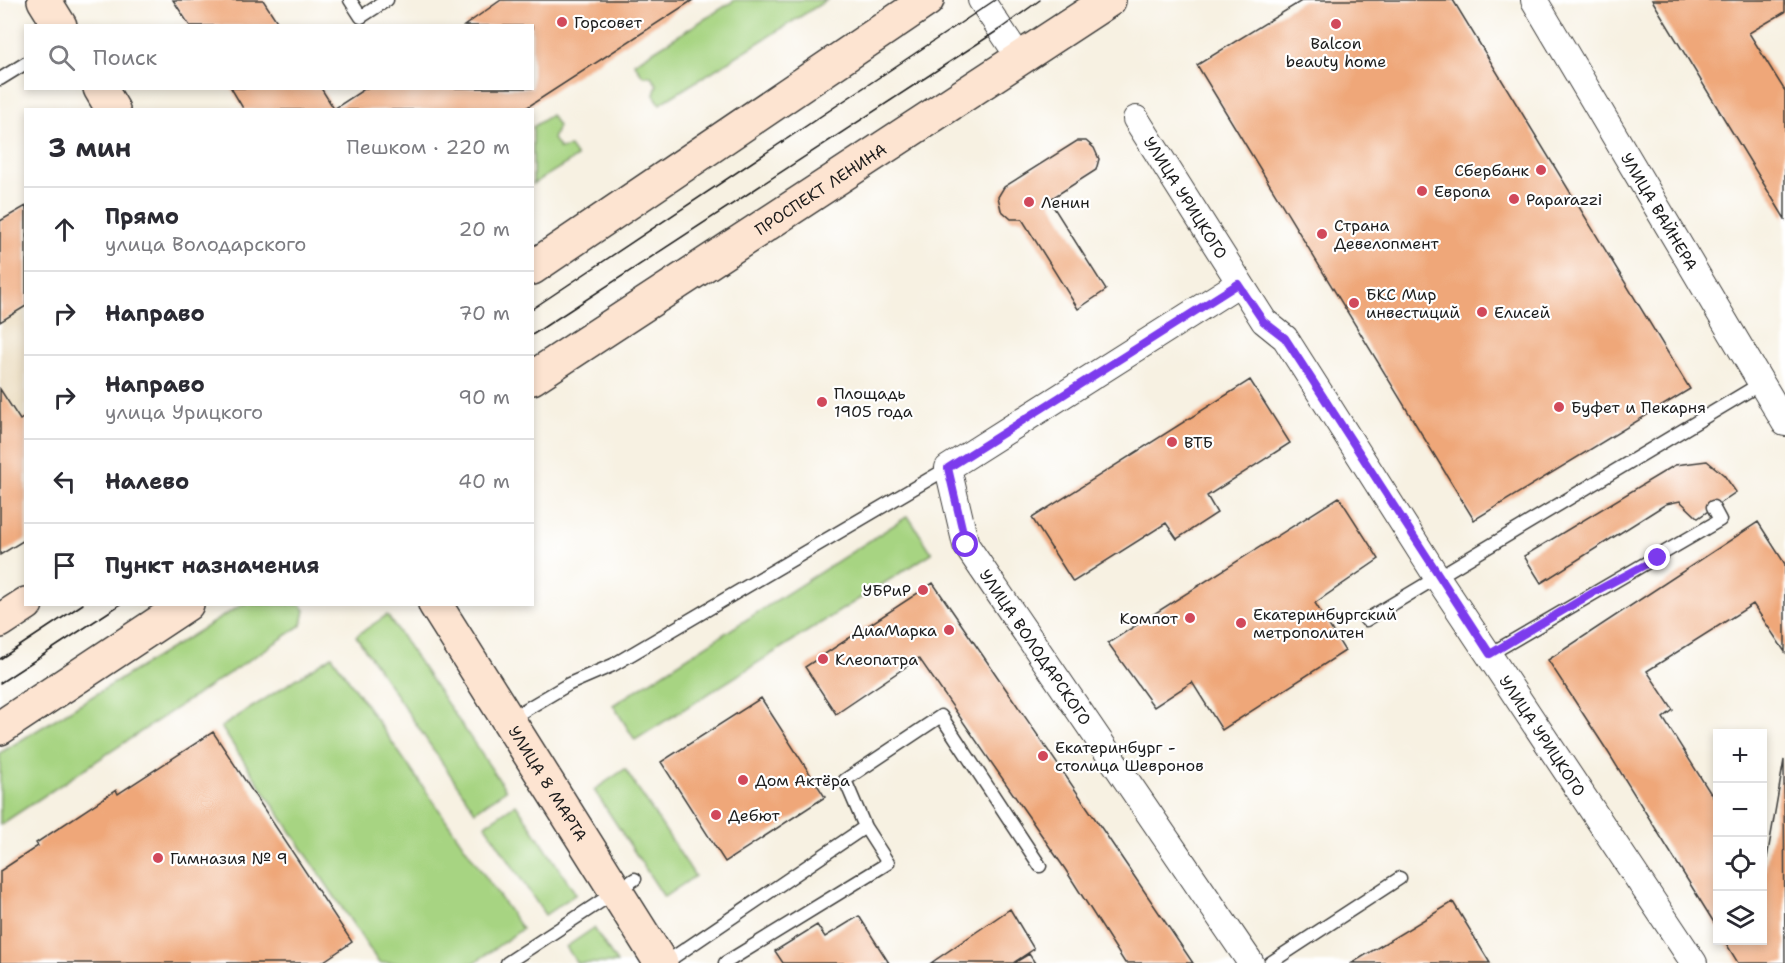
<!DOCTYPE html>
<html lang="ru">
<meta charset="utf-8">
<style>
body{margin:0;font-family:"Shantell Sans",sans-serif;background:#f7f7f7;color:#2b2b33}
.controls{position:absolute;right:18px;bottom:18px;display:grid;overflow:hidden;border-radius:0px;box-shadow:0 3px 9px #0003}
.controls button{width:54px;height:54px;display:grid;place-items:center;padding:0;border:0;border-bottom:2px solid #e1e1e2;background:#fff;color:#2b2b33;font:30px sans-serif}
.stop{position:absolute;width:18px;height:18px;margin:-14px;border:4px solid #7c3aed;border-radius:50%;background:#fff}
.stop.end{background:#7c3aed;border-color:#fff;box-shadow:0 2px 6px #0008}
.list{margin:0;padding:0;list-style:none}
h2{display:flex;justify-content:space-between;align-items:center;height:78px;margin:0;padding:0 24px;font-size:26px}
h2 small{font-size:20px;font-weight:400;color:#7c7c81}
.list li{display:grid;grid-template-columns:39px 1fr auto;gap:18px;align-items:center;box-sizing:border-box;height:84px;padding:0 24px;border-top:2px solid #e1e1e2}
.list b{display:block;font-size:22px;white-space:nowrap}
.list p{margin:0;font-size:20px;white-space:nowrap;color:#7c7c81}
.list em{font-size:20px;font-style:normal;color:#7c7c81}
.icon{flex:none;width:33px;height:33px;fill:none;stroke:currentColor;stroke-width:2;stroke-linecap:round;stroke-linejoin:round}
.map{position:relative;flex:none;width:1785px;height:963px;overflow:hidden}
.search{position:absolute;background:#fff;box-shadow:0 3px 9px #0003;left:24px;top:24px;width:510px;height:66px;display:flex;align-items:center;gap:15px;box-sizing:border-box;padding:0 21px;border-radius:0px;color:#7c7c81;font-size:22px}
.panel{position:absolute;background:#fff;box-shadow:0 3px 9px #0003;left:24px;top:108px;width:510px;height:498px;border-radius:0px}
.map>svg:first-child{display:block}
.built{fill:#e9d9ba}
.green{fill:#a7d482;stroke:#62784f;stroke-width:1.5}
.building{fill:#efa779}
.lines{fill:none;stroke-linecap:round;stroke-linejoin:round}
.lane-casing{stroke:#3d3c3a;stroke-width:15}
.street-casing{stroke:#3d3c3a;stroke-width:28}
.secondary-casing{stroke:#3d3c3a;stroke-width:36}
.lane{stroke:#fff;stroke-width:12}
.street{stroke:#fff;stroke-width:26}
.secondary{stroke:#fde4d1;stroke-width:33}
.tram{stroke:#1c1c1c;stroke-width:1.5}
.route{stroke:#7c3aed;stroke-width:8}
.poi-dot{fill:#d1495b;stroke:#fff;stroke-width:2}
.labels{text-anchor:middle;stroke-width:4.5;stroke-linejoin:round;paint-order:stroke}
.poi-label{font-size:16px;fill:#1c1c1c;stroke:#fff;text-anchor:start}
.street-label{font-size:16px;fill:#1c1c1c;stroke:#fff}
</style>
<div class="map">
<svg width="1785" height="963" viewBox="0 0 1785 963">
<rect width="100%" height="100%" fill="#fff"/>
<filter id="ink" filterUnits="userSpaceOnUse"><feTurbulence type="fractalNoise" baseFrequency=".0167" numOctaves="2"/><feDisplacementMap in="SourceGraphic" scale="12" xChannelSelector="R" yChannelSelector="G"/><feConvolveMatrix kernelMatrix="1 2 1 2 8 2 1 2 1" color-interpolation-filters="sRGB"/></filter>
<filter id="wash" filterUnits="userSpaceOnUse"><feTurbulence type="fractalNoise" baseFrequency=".008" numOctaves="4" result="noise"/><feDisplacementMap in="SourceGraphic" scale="24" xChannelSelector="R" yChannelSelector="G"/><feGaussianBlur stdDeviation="1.35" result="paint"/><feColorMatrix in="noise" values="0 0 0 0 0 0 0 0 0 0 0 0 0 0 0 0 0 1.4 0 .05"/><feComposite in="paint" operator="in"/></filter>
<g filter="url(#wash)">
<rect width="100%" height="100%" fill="#f7f1e2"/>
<path class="built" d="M25,206V539L0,555V221Z"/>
<path class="green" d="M735,0H827L660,104L654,95L657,85L651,76H643L634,63Z
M551,115L558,126L553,139L560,149L570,147L577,157L533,184V127Z
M908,516L932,553L635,740L613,705Z
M243,604L301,605L305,610L302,625L0,825V753Z
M387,615L506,790L475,811L356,636Z
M332,656L522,929L474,963H379L221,727Z
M625,769L695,876L664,897L594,790Z
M516,804L576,894L545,915L485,825Z
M594,928L617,963H577L566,947Z"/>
<g id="blocks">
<path class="building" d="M173,0H263L280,26H190Z
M501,0H693L523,110H244L231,88H321L334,109L366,88H532V26H464Z
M1303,0H1453L1690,389L1474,520L1197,65Z
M1652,0H1785V12L1749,33L1785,91V219Z
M1077,141H1086L1094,148L1099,159L1096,170L1049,200L1106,290L1078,309L1022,219H1011L1001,210L998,197L1004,187Z
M26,206V306L0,322V221Z
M1250,380L1290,443L1207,496L1217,513L1177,539L1166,523L1073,582L1032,518Z
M0,389L20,420L26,416V539L0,555Z
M1707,461L1724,475L1736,492L1698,518L1680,501L1666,504L1541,583L1524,556L1675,465Z
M1339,497L1379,559L1315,603L1345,651L1222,730L1192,682L1154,707L1108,643Z
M1758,522L1785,564V652L1753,604L1647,671L1673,710L1663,718L1718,805V929L1608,752L1548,660Z
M933,583L1109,839L1193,963H1125L1065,869L919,658L836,714L805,667Z
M761,698L825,797L725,862L661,762Z
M213,732L352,942L321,963H0V871L38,846L36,843L116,790L118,794Z
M1784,760L1785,963H1738L1724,940H1762V887Z
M1453,902L1490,963H1352Z
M1010,909L1034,949L1013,963H931Z
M859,916L889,963H783L775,951L817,925L825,937Z
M1029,954L1035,963H1014Z"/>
</g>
</g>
<g filter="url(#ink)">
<use href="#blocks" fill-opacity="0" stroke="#3d3c3a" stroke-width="1.5"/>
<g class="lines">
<g class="lane-casing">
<path id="lane" d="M350,0L361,17L387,0
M0,79L26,63
M1366,620L1760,384
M1490,654L1720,520L1713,507
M508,720L569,684L613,665L948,468
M865,827L845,780L941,716L1040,866
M507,963L635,879
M665,963L865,827L888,863L725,963
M1270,963L1400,878"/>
</g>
<g class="street-casing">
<g id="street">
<path d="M981,0L1019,57"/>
<path id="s1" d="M1534,0L1785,423"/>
<path id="s2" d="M1136,119L1264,321L1285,338L1437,577L1694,963"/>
<path id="s3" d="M1238,284L948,468L966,545L1251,963"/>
</g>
</g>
<g class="secondary-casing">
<g id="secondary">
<path d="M44,0L60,26"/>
<path d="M100,88L113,110"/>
<path d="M532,268L927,0"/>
<path id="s4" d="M532,378L1109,0"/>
<path id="s5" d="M435,604L661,963"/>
<path d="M0,621L26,604"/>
<path d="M0,728L187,604"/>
</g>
</g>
<use href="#lane" class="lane"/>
<use href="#street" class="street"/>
<use href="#secondary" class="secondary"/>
<path class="tram" d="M532,309L995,0
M532,335L1000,29L1040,0
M0,659L83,604
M0,683L121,604"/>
</g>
</g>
<g class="lines" filter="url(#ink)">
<path class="route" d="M966,545L948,468L1238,284L1263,321L1285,338L1490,654L1596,591L1658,558"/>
</g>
<g class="poi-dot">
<circle cx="562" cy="22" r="6"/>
<circle cx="1336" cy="24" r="6"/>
<circle cx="1541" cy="170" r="6"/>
<circle cx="1422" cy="191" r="6"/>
<circle cx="1514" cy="199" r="6"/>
<circle cx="1029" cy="202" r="6"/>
<circle cx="1322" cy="234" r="6"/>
<circle cx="1354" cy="303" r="6"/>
<circle cx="1482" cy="312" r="6"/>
<circle cx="822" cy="402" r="6"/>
<circle cx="1559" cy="407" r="6"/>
<circle cx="1172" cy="442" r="6"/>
<circle cx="923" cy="590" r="6"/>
<circle cx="1190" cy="618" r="6"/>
<circle cx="1241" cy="623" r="6"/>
<circle cx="949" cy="630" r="6"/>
<circle cx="823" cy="659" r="6"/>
<circle cx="1043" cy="756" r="6"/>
<circle cx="743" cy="780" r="6"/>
<circle cx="716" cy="815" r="6"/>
<circle cx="158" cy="858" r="6"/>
</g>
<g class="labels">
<g class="poi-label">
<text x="574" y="28">Горсовет</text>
<text x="1336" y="49" text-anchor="middle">Balcon<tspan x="1336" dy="18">beauty home</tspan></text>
<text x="1529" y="176" text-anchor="end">Сбербанк</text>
<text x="1434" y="197">Европа</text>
<text x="1526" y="205">Paparazzi</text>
<text x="1041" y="208">Ленин</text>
<text x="1334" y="231">Страна<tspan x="1334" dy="18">Девелопмент</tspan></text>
<text x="1366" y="300">БКС Мир<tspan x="1366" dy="18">инвестиций</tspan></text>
<text x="1494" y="318">Елисей</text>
<text x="834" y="399">Площадь<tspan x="834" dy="18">1905 года</tspan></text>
<text x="1571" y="413">Буфет и Пекарня</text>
<text x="1184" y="448">ВТБ</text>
<text x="911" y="596" text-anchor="end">УБРиР</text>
<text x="1253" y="620">Екатеринбургский<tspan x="1253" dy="18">метрополитен</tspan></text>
<text x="1178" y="624" text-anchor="end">Компот</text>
<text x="937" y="636" text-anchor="end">ДиаМарка</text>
<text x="835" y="665">Клеопатра</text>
<text x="1055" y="753">Екатеринбург -<tspan x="1055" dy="18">столица Шевронов</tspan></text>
<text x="755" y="786">Дом Актёра</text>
<text x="728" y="821">Дебют</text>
<text x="170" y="864">Гимназия № 9</text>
</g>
<g class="street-label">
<text dy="6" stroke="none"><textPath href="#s4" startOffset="345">ПРОСПЕКТ ЛЕНИНА</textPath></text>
<text dy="6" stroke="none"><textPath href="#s2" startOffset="93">УЛИЦА УРИЦКОГО</textPath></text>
<text dy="6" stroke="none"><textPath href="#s1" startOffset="246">УЛИЦА ВАЙНЕРА</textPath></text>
<text dy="6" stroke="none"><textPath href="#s3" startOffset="546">УЛИЦА ВОЛОДАРСКОГО</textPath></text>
<text dy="6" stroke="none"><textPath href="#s2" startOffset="740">УЛИЦА УРИЦКОГО</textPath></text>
<text dy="6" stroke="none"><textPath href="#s5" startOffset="212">УЛИЦА 8 МАРТА</textPath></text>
</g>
</g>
</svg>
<div class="controls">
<button>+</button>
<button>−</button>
<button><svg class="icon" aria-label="locate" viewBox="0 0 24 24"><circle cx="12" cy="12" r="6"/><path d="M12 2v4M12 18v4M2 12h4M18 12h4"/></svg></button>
<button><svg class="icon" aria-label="layers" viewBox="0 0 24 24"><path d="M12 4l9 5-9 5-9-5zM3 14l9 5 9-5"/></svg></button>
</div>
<div class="stop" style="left:966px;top:545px"></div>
<div class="stop end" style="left:1658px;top:558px"></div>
<div class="search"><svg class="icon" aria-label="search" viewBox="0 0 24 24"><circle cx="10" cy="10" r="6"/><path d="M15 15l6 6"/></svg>Поиск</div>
<section class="panel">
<h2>3 мин<small>Пешком · 220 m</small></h2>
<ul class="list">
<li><svg class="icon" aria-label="ahead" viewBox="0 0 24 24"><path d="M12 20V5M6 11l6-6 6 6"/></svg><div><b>Прямо</b><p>улица Володарского</p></div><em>20 m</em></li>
<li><svg class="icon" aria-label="right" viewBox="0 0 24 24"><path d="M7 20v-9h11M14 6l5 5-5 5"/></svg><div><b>Направо</b></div><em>70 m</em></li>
<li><svg class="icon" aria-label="right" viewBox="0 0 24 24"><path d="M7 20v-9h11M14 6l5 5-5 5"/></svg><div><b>Направо</b><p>улица Урицкого</p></div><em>90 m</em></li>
<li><svg class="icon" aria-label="left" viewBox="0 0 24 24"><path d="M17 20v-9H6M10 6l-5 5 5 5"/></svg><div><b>Налево</b></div><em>40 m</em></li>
<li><svg class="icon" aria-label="arrive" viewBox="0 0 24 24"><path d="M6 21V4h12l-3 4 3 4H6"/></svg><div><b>Пункт назначения</b></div></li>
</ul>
</section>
</div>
